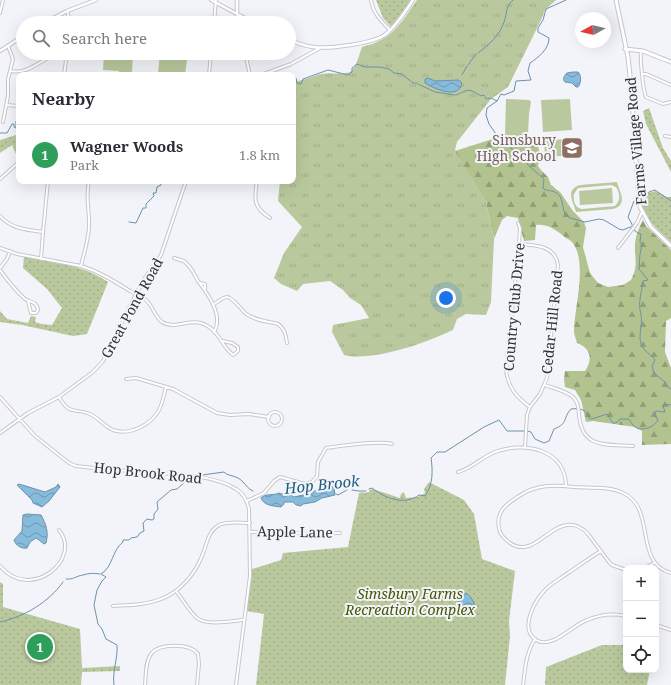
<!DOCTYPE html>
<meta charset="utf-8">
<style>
body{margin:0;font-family:"Noto Serif",serif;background:#f7f7f7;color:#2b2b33}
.controls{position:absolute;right:12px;bottom:12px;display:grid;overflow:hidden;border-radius:8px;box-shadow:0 4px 16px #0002}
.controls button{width:36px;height:36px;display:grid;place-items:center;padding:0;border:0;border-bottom:1px solid #e1e1e2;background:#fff;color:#2b2b33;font:20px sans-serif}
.compass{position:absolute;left:575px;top:12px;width:36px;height:36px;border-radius:50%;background:#fff;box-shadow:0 4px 16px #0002;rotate:262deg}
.you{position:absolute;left:446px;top:298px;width:14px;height:14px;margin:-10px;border:3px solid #fff;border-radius:50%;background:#1a73e8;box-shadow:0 0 0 6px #1a73e833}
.badge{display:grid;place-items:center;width:26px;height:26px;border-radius:50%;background:#6e5e2b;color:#fff;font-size:13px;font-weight:700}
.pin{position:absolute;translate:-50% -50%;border:2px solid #fff;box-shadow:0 1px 4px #0006}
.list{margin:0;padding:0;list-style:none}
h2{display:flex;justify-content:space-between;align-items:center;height:52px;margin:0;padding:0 16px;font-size:17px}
h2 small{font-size:13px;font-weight:400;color:#7c7c81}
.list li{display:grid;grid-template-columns:26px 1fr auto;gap:12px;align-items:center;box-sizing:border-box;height:60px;padding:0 16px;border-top:1px solid #e1e1e2}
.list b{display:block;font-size:15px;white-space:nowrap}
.list p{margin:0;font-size:13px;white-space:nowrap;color:#7c7c81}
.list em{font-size:13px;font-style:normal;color:#7c7c81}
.icon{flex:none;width:22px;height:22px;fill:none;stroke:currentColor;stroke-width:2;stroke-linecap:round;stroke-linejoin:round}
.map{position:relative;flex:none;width:671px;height:685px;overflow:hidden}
.search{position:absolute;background:#fff;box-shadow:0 4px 16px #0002;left:16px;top:16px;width:280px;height:44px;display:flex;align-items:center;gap:10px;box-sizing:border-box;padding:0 14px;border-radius:22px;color:#7c7c81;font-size:15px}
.panel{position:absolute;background:#fff;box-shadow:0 4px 16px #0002;left:16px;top:72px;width:280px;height:112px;border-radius:8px}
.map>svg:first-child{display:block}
.grass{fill:url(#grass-tufts)}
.forest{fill:url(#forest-firs)}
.park{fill:url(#park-dots)}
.pitch{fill:#bac99d;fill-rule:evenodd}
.water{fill:url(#water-waves);stroke:#6d92a9}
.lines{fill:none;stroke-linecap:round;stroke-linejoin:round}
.stream{stroke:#6d92a9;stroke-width:1}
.minor-casing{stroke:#c6c7cc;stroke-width:4}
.tertiary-casing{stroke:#c6c7cc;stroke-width:4.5}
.secondary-casing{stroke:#c6c7cc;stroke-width:5}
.minor{stroke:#fff;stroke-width:2}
.tertiary{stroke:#fff;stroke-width:2.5}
.secondary{stroke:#fff;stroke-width:3}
.labels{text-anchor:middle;stroke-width:4;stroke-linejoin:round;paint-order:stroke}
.education-label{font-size:14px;fill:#785e54;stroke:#f3f4f9;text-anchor:end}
.street-label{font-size:14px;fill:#313133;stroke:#f3f4f9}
.park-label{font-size:14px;font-style:italic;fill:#445703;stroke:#f3f4f9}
.water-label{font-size:15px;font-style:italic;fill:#205c7e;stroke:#f3f4f9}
</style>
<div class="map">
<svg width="671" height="685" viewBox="0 0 671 685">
<defs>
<pattern id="grass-tufts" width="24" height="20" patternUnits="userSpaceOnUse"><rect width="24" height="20" fill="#bac99d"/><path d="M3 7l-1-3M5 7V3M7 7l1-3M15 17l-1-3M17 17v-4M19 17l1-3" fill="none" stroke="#a0ad88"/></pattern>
<pattern id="forest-firs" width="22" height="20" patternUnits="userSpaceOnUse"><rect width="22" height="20" fill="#b2c38f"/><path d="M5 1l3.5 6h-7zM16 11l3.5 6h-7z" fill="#919f75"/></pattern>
<pattern id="park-dots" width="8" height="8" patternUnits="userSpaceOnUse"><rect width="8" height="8" fill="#bac99d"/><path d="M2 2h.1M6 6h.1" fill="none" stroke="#a0ad88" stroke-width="1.8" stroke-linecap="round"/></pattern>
<pattern id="water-waves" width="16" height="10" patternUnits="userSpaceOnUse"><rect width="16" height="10" fill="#87bbdc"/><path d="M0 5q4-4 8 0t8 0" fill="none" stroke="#6f99b3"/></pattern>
</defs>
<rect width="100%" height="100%" fill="#f3f4f9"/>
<path class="grass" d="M417,0H556L545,10L541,20L508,87L491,99L457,142L455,150L486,202L494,239L491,302L486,315L466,314L457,319L453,330C426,343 372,362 344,355L332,332L333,325L369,318L361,305L350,298L343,290L330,281L303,284L297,291L281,284L274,278L284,253L302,227L278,201L280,181H293V88L295,81C302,82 313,75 322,74C327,73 347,74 350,72C357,67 359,54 362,47C392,40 400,24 417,0Z"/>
<path class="forest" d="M505,135L523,136L528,135L537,142L540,153L538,166L541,170L548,177L551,185L560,192L573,211L584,222L586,228L583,247L590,273L598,283L608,287L623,285L631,280C639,265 634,258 635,243C636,235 639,227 643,220L646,226L671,250V318L666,321L665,352L671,368V444L642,445V431L635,427L593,421L586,422L581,400L575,390L565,387L564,379L565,371H585C593,360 591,348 577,343C576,339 574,335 574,331C574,309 589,259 571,241C568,239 564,237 561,234C553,228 546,224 536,225L535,240L524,241L518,218L507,216L502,220L494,239L486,202L455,151Z"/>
<path class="park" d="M376,0H411L391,27L383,18Z
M649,108L663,148L671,161V172L646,124L643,111Z
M19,134V143H16L19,152V161L12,145L0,153V140Z
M655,191L667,197H671V242C661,233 639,215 642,199C643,197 645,196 646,194Z
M24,256C52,262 84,265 108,282L87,334L73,336L22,325L0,322V311L7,319L28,323L31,316L36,317L35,322L42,324L52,325L62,308L47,289L23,268Z
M429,482L464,500L474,514L482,559L515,571L509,621L510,636L505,685H256L264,614L246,611L251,579L252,569L281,560L283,553L348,547L359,493L363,492L364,493L369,492L370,490L373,489L400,498L401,494L404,492L406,498L418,497L425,493L424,489Z
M0,582L3,584V607L80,629L82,668L120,666V671L82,672L81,685H0Z
M602,645H626V670H650L647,685H545L546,667Z"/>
<path class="pitch" d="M104,53H133L132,73H158L160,53H188L185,75H119V71L103,70Z
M506,99L529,100L531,102L529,114L528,135L526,136H505V135Z
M570,99L572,130L543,132L541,100Z
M574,139L575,155L545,157L544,140Z
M617,182C619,191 629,204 613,209L576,212C574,203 564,190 580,185ZM611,185L616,187C620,193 621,200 615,206L582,209C575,208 573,201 574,194L578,188Z
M612,188L613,203L580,205L579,191Z"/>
<path class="water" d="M573,72H578C582,76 581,83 578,87H576L572,83L565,82C562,79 564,76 567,73Z
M428,78L435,81L459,80L462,83C459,100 435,89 425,83V79Z
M19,484L45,492L56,487L58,484L60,487L49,501L42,507L33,503L32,500L17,485Z
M330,485L334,487L335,495L322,498L315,502L303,504L301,506L296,505L293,502H284V504L281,507C274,506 264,506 261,498C266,493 273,496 279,493L282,494L287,493L294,497L303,495L309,496L318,488Z
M27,514L41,515C46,524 49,532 46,543L44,544L39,540L36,538L30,542L27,548C22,549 16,546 14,540L22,531L23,515Z
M460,592C469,592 474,600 475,608L472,611L458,614L455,609L459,601L458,593Z"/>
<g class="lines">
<path class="stream" d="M566,0L546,9L543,20L538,28V32L549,38C549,49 539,57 530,63L528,71L531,80L516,81L514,91L504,95L501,94L497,101L487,108L486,115L489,124L496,134L513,150L523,152L528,165L544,179L543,188C546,191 548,190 552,191C564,194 561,204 565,214L570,218L585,222L599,219L604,220L619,229L623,230L630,227L638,233L641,234L640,242L642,245L640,254L639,269L648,280L643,281C643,287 640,294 640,300C639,307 640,309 641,315C643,325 638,334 641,344C644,352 651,354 655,360L652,366L654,373L665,382L668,387L671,389
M478,53C489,45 500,35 504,22C508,12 504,9 513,0
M468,65L476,54
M462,75L467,66
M293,80L296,78L297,83L301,84L303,79L328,70L348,75L352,72V68L357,64L365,67H380L389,69L394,73L402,74L413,83H417
M418,84L435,92L455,95
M456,95C470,89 468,88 481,96L484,95L486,99L491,98L497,101
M0,133H7L12,124H14V127L16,128V121L19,122
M129,222L136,223L143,208H146V204L154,196L153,193H156L157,187L161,185L160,181
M632,227V224L628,217L634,201C641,198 648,191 655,190L671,201
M527,431L531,432L535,439L544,443L549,441L554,429C569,423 562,419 571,409C580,408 586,409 589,418L592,419L607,414L613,423H616L620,419H629C631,422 632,425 635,427C643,432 654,427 658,420L655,416V412L657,411L665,412L663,406L664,404L671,405
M369,489L372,488C384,498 405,506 419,495L425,496C433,485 433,471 431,458L437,452H445L484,427L499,420L507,431H524
M352,490L358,491H366
M336,494L338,495L347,490
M66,579C73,580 76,576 83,575C89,573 94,573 100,574
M0,622C24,617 49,602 63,582
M114,685C112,671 118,659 117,645L106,639L102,629L98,624L94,605L97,590L102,581L106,577L101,574C113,567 112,550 123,542V540H129L131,538L137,537L140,533L144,531L143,523L147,519L152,520L154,519V514L158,509L157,502L171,490L177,489L186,481L191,480L194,481L201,479L202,475L224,472C227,476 233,475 238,478C244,481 247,489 253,491"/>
<g class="minor-casing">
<path id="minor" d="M371,0C373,13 381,21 390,30
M67,11L71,23
M0,13L3,0
M237,14L238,23
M214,23L216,0
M641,51C640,59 643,90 646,97L663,104L671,102
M245,53L250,75
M11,71C29,75 43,57 60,53
M643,74H646L671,85
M64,75L67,53
M209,75L211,53
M261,75L291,64L320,48
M7,105L19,106
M3,122L8,96V79L13,59L8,46
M665,136L671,137
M0,179L19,162
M257,181C254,199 253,207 270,218
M0,216C11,229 28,230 43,232L48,181
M518,223L520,228L519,244L506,370C508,387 516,397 530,407
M519,244C535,245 555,245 558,265L547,378L540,394L530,407L527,415L525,447
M0,248L17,254L81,266C98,271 114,281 130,291C135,293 141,296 146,300C153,306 154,316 162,322C175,330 188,319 201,323C219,329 221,346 233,355L238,351V347L232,343L223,341
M618,248L637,223L642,212
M174,258L184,261L188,265C193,270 195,276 198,281C208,294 224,316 214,332
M41,259L43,232
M81,266C84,253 88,241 89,228C90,210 85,200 89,181
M0,268L7,259L10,251
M0,270C8,281 15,290 25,299C31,303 37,301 38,310L36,313H31L28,301
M200,283L205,284V289
M213,305C216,303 223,297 227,297C232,297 242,310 245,313C255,321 267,321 278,324C285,329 286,336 287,343
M126,379L136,378L173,389L217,413L230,415L249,414L269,417
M545,385C553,388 566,391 573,397C578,402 579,408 579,415C582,449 606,444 633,446
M0,397L35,436L69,463L76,466C100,469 125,471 149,472C175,474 214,475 236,489C244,493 247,501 249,509L250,576L236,685
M59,397C71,417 74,407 90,414C99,418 104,426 113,430C130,436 153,424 160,408C163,401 164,394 166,387
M268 419a7 7 0 1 1 14 0a7 7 0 1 1-14 0Z
M0,433L28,413L59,397L93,372L103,361L136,294L145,278L161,255L186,181
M458,472C471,469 482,457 495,452C525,441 565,449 566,486
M247,501L264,493L274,481L280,477L305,484L312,482L317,476L318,462L326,448C342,446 378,440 392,444
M250,532L284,531L304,534L340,533
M601,551C589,558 579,566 568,573C561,578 554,582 548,587C536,598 518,628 536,640C552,650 572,625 587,620C599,615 613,613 626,616
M0,566C30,602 83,560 59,530
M645,568L654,563
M626,570L612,565L609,562L588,534C583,528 575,524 567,525C547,527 532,558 510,543C506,540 502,537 500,532C498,525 497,519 501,512C504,505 513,500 519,496C536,484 555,485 574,487C589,488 609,486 623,493C657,508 633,563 671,573
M176,591C183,600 189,611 197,618C207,626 232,621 243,620
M113,606C129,605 146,605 161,599C180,592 195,574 202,556C207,545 207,532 219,525C229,521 240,523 250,523
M656,625L671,630
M145,685C146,676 145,662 151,654C159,643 190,643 198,654L199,664L197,685
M523,685C525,669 526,653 535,639"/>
</g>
<g class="tertiary-casing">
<path id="tertiary" d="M211,0L254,23
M237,13V0
M44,23L67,11L96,0
M289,40C297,43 305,46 313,47C329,49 373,44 386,34C397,25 405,12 413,0
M0,51L23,36"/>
</g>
<g class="secondary-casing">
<path id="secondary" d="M616,0L628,57L631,85L638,187L640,207L651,227L671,246
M625,49L643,51L671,62"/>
</g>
<use href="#minor" class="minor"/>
<use href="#tertiary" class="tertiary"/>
<use href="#secondary" class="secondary"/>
</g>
<defs>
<g id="school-square" transform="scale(1.15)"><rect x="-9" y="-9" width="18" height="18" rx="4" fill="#8d6e63" stroke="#f3f4f9"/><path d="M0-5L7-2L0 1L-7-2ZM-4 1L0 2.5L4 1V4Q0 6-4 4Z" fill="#fff"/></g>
</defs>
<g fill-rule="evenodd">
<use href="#school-square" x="572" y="148"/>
</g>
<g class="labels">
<g class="education-label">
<text x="556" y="145">Simsbury<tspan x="556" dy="16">High School</tspan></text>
</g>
<g class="street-label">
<text transform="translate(636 141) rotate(-95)" y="5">Farms Village Road</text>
<text transform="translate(514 307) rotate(-85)" y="5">Country Club Drive</text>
<text transform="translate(132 308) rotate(-61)" y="5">Great Pond Road</text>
<text transform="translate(552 322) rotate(-84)" y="5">Cedar Hill Road</text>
<text transform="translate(148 473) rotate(6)" y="5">Hop Brook Road</text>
<text transform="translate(295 532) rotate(1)" y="5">Apple Lane</text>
</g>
<g class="park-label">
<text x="410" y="599">Simsbury Farms<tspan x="410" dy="16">Recreation Complex</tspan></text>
</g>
<g class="water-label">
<text transform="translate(322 485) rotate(-6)" y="5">Hop Brook</text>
</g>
</g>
</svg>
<div class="controls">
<button>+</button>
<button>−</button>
<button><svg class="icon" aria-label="locate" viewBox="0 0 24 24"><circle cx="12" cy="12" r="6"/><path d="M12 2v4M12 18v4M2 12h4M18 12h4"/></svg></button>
</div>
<svg class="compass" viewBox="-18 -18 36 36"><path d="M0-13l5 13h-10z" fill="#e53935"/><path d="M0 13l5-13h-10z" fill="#7c7c81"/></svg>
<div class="you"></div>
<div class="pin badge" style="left:40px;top:647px;background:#2e9e5b">1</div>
<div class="search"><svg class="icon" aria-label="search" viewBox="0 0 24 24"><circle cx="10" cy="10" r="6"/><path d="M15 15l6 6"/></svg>Search here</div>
<section class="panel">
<h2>Nearby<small></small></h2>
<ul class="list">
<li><span class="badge" style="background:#2e9e5b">1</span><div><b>Wagner Woods</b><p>Park</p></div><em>1.8 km</em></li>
</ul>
</section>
</div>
